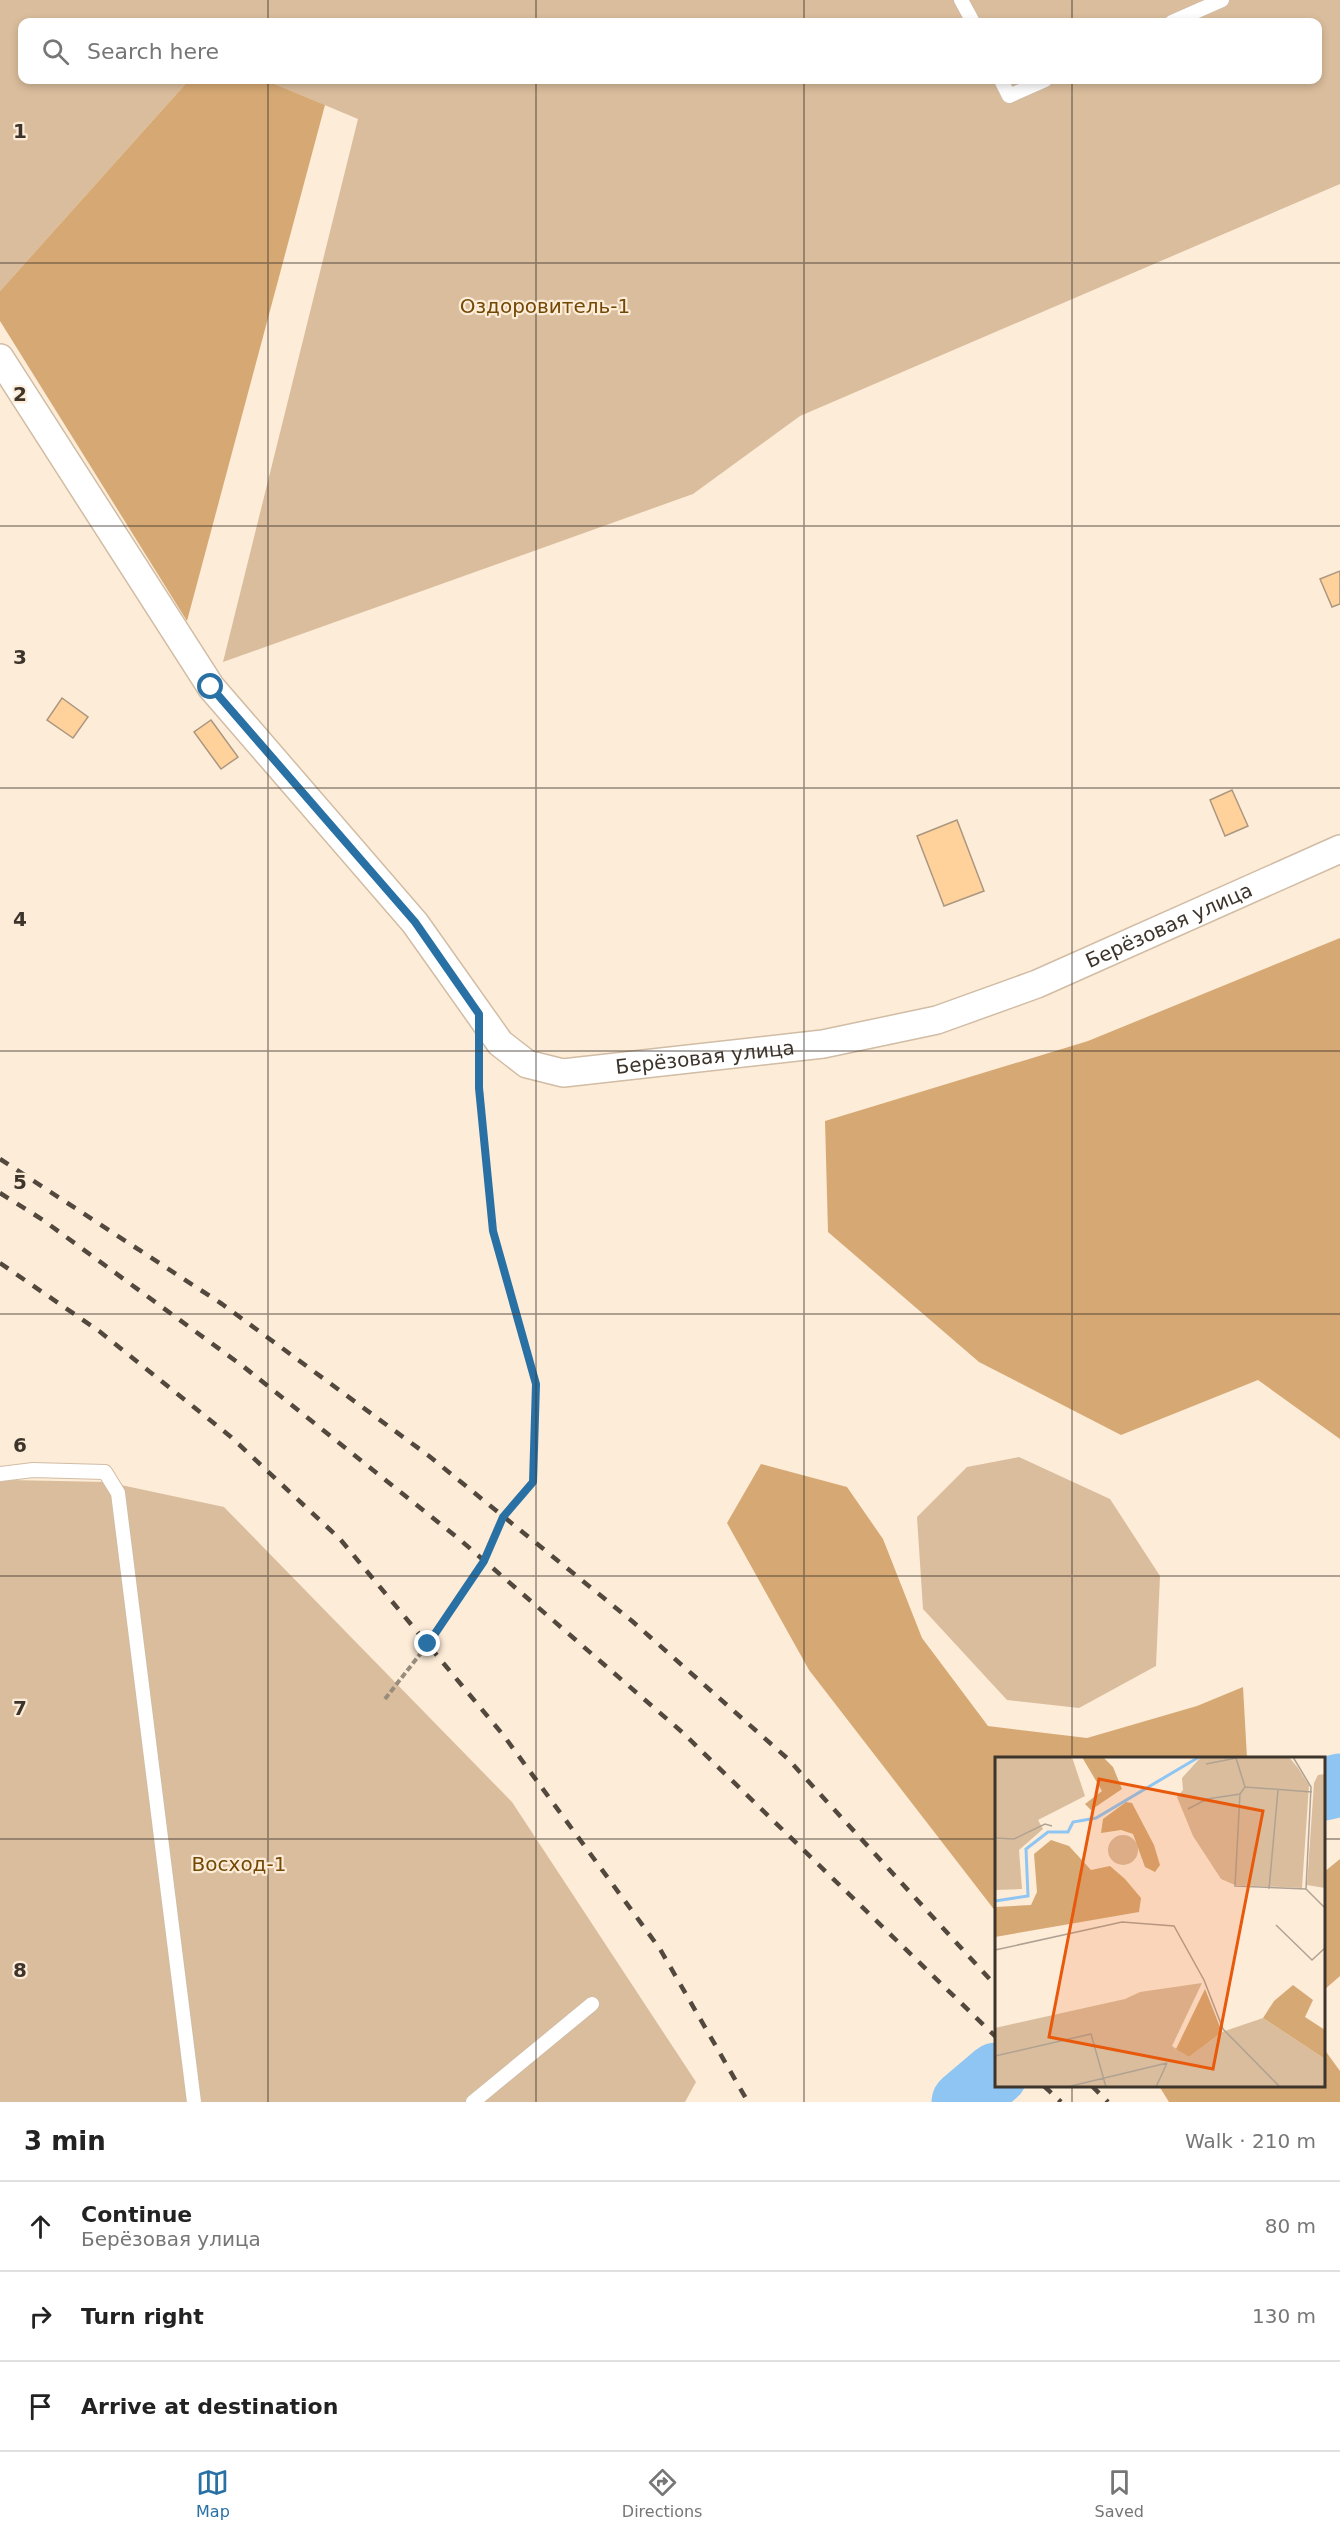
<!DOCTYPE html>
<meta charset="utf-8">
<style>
body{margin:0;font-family:"DejaVu Sans",sans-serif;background:#f6f6f6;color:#222}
.stop{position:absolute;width:18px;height:18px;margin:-14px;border:4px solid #2971a5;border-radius:50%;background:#fff}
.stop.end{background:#2971a5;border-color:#fff;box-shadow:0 2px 6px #0008}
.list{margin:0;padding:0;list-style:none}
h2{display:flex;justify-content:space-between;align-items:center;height:78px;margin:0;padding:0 24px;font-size:26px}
h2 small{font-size:20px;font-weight:400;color:#767676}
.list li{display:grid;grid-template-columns:39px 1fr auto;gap:18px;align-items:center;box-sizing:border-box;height:90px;padding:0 24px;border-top:2px solid #e0e0e0}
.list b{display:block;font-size:22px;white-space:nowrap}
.list p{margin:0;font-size:20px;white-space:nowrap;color:#767676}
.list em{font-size:20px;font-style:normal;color:#767676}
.icon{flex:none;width:33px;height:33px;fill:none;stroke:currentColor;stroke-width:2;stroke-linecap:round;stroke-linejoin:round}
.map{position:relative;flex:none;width:1340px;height:2102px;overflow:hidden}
.search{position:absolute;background:#fff;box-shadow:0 3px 9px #0003;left:18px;right:18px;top:18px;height:66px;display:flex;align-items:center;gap:15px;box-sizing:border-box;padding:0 21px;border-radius:12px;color:#767676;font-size:22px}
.sheet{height:348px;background:#fff}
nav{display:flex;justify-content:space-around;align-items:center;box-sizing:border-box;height:84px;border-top:2px solid #e0e0e0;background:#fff;font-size:16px;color:#767676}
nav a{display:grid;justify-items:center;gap:3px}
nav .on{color:#2971a5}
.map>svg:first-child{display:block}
.green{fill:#dabd9c}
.forest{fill:#d6a974}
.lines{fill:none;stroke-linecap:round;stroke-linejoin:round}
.river{stroke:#8ec5f3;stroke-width:63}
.building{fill:#ffd19b;stroke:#ab9780;stroke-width:1.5}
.service-casing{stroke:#d1bca4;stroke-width:16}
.minor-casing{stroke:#d1bca4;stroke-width:30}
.path{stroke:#988c7d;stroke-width:4;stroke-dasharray:6 3;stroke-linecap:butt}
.service{stroke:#fff;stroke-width:14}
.minor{stroke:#fff;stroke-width:27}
.rail{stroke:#52483d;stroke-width:4.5;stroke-dasharray:10 10;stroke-linecap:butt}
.route{stroke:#2971a5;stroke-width:8}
.grid{fill:none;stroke:#3d342b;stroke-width:1.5;stroke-opacity:0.55}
.labels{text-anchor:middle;stroke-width:4.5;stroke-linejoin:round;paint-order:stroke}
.park-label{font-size:20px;fill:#734804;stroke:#fdecd8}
.street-label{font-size:20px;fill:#3d342b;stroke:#fdecd8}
.inset-river{fill:none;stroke:#8ec5f3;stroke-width:3}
.inset-road{fill:none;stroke:#b0a293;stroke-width:1.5}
.view{fill:#e8590c;fill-opacity:0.15;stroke:#e8590c;stroke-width:3}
.inset-edge{fill:none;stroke:#3d342b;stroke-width:3}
.grid-label{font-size:20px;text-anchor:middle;font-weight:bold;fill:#3d342b;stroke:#fdecd8;stroke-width:4.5;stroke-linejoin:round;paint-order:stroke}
</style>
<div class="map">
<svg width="1340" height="2102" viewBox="0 0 1340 2102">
<rect width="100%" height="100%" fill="#fdecd8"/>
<path class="green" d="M0,0H1340V184L800,416L693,494L223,662L358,119L265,80H1318V22H22V80H189L0,291Z
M1019,1457L1110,1499L1160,1576L1156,1666L1079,1708L1007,1700L923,1609L917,1517L967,1467Z
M10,1480L107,1482L224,1507L512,1802L696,2082L685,2102H0V1482Z"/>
<path class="forest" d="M189,80H265L325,105L187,621L0,321V291Z
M1340,938V1439L1258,1380L1121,1435L979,1362L828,1232L825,1121L1088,1041Z
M761,1464L847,1487L883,1539L922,1638L988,1726L1087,1738L1197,1706L1243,1687L1247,1758H996V1912L809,1670L727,1523Z
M1340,1859V1976L1324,1990V1872Z
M1324,2049L1340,2071V2102H1169L1159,2086H1324Z"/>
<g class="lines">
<path class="river" d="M1324,1789L1340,1785
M963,2102L996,2074"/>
</g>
<path class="building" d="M1340,571V604L1332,607L1320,579Z
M62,698L88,717L73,738L47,720Z
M211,720L238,757L221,769L194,732Z
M1232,790L1248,826L1225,836L1210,800Z
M957,820L984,891L944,906L917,836Z"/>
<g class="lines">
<g class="service-casing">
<path id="service" d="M961,0L973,22
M1172,22L1222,0
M1001,80L1009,96L1045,80
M0,1474L33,1470L105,1472L118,1493L194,2102
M473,2102L592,2004"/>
</g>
<g class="minor-casing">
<g id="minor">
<path id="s1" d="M0,358L211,687L415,923L500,1043L527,1064L563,1073L823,1044L937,1020L1037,984L1340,849"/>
</g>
</g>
<path class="path" d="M385,1699L428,1644L484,1561L503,1517L533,1482L536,1384L493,1231L479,1068"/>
<use href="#service" class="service"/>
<use href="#minor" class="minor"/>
<path class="rail" d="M0,1159L222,1304L429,1456L632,1621L787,1758L996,1986
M0,1193L43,1220L244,1367L458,1538L682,1732L996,2037
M0,1263L99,1331L231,1437L340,1539L504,1736L660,1949L748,2102
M1044,2086L1061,2102
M1092,2086L1108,2102"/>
</g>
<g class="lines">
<path class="route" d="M211,687L415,922L479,1014V1088L493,1231L536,1384L533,1482L503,1517L484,1561L428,1644"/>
</g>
<path class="grid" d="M268,0V22M536,0V22M804,0V22M1072,0V22M268,80V2102M536,80V2102M804,80V2102M1072,80V1758M0,263H1340M0,526H1340M0,788H1340M0,1051H1340M0,1314H1340M0,1576H1340M0,1839H996M1324,1839H1340M1072,2086V2102"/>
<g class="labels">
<g class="park-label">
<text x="545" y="313">Оздоровитель-1</text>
<text x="239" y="1871">Восход-1</text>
</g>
<g class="street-label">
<text dy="7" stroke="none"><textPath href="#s1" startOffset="1550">Берёзовая улица</textPath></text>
<text dy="7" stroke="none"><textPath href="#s1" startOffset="1064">Берёзовая улица</textPath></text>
</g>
</g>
<g transform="translate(995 1757)">
<rect width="330" height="330" fill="#fdecd8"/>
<path d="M0,0H77L90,39L43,63L48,72L24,93L27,132L0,133ZM206,0H294L303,11L314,28L307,131L240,128L226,122L198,79L182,40L188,33L187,21ZM330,17V131L312,128L319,26L323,18ZM113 93a15 15 0 1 1 30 0a15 15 0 1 1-30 0ZM207,226L177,289L194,300L227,275L268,261L330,302V330H0V271L130,242L145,235Z" fill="#dabd9c"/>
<path d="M87,0H108L118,10L127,32L96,53L90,47L107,34ZM131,45L137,46L159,88L165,108L160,115L150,110L138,77L126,73L106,76L108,62ZM56,83L74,89L96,113L115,109L130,122L146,141L144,155L0,180V150L36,148L42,135L39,97ZM298,228L318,243L310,260L330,273V302L268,261L279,244ZM210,232L227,275L194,300L181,292Z" fill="#d6a974"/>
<path class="inset-river" d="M0,144L33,139L31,92L53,75H73L78,65L101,61L204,0"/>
<path class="inset-road" d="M298,0L316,30L311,132L330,151M211,7L241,1L250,30M245,37L240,129L311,132M193,52L212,42L245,37L250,30L317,35M0,81L19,82L50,67L57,69M274,132L283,33M281,168L317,203L330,191M0,193L127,165L179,169L209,223L228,272L285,330M0,299L96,277L111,330M72,330L172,306M161,330L172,306"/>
<path class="view" d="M104,22L268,54L218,312L54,280Z"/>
<rect width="330" height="330" class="inset-edge"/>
</g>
<g class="grid-label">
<text x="20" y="138">1</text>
<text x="20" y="401">2</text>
<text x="20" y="664">3</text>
<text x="20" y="926">4</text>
<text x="20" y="1189">5</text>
<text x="20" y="1452">6</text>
<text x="20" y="1715">7</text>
<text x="20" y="1977">8</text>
</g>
</svg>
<div class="stop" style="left:211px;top:687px"></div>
<div class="stop end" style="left:428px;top:1644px"></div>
<div class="search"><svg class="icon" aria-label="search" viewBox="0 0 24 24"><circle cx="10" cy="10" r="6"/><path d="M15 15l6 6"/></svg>Search here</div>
</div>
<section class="sheet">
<h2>3 min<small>Walk · 210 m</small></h2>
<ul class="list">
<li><svg class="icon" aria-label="ahead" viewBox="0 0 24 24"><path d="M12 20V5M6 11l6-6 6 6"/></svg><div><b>Continue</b><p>Берёзовая улица</p></div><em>80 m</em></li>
<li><svg class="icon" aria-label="right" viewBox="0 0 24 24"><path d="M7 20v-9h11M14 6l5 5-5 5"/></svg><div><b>Turn right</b></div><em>130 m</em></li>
<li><svg class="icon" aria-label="arrive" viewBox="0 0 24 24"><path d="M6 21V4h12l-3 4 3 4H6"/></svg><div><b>Arrive at destination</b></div></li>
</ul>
</section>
<nav>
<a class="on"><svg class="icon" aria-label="map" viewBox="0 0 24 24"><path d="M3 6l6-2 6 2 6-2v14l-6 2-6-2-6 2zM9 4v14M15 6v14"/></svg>Map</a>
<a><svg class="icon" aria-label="directions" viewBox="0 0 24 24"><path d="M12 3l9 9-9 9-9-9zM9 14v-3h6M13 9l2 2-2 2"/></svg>Directions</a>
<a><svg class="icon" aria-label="saved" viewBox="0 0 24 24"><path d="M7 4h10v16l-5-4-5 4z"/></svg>Saved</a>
</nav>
